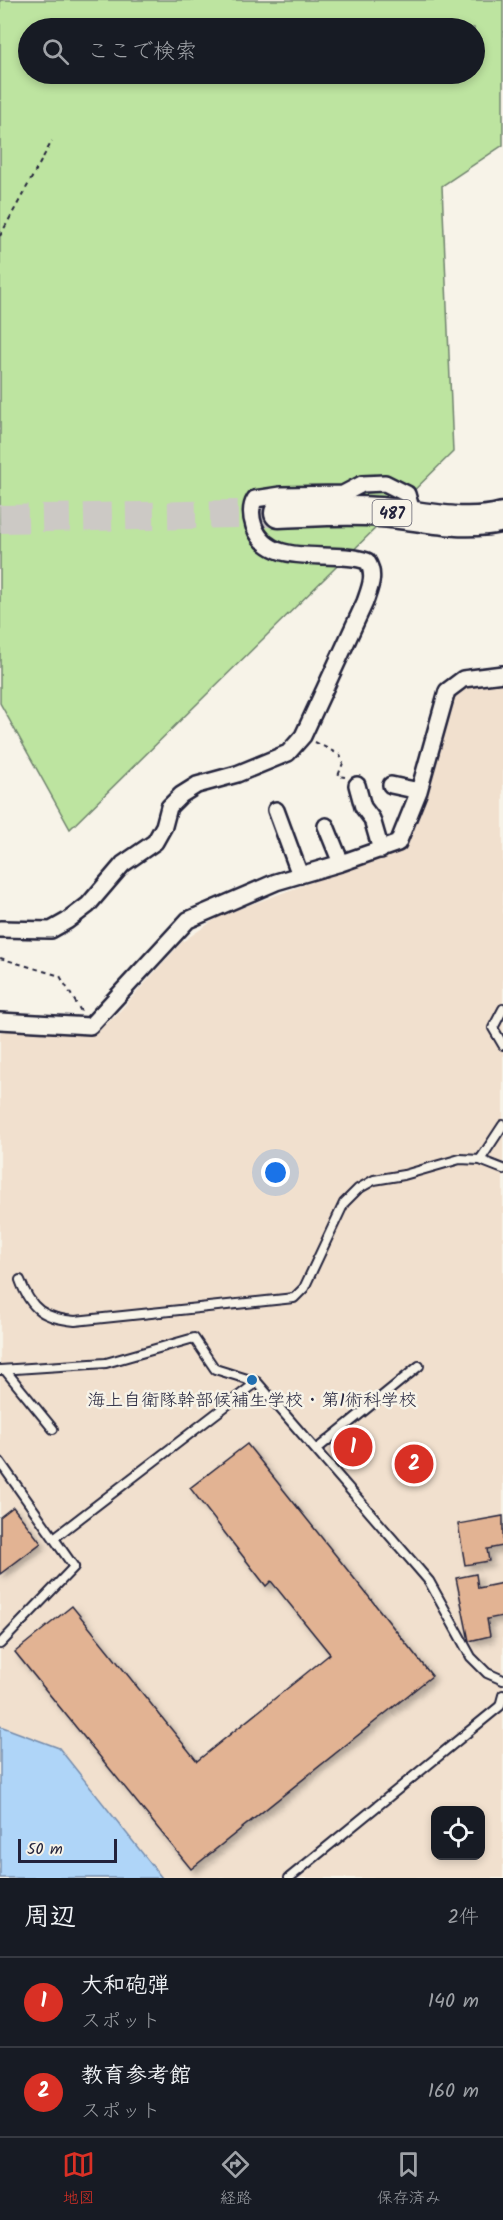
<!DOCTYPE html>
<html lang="ja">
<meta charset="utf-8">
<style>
body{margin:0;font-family:Kalam,"Klee One",sans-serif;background:#242831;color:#f1f3f6}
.controls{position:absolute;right:18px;bottom:18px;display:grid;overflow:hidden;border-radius:12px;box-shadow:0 3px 9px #0003}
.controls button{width:54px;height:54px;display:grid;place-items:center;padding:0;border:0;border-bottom:2px solid #363941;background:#171b24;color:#f1f3f6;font:30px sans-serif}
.scale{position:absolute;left:18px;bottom:15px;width:99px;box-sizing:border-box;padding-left:6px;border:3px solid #22223b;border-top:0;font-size:16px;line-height:21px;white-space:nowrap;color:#22223b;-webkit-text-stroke:4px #f7f3e8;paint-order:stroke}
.you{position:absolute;left:276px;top:1173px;width:21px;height:21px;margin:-15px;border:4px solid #fff;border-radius:50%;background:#1a73e8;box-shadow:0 0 0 9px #1a73e833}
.badge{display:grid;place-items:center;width:39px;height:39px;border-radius:50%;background:#d93025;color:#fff;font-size:20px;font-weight:700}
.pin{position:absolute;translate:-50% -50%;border:3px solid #fff;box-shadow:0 2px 6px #0006}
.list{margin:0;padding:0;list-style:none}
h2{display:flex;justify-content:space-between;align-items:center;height:78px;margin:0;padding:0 24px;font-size:26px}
h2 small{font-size:20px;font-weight:400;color:#9ea1a6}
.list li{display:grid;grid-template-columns:39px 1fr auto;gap:18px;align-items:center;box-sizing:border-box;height:90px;padding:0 24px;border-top:2px solid #363941}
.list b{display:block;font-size:22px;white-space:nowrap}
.list p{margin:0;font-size:20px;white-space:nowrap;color:#9ea1a6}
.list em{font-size:20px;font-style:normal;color:#9ea1a6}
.icon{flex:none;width:33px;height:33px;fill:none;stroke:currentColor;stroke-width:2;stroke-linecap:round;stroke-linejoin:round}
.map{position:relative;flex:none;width:503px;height:1878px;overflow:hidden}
.search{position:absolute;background:#171b24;box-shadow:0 3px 9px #0003;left:18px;right:18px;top:18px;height:66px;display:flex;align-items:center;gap:15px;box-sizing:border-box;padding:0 21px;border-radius:33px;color:#9ea1a6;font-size:22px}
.sheet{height:258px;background:#171b24}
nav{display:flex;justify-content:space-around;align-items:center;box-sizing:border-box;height:84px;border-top:2px solid #363941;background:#171b24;font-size:16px;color:#9ea1a6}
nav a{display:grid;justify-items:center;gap:3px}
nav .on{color:#d93025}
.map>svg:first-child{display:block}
.built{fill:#f1e0ce;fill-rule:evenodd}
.green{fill:#bde4a0;stroke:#70836e;stroke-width:1.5;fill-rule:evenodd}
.water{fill:#afd5f8;stroke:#778dac;stroke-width:1.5}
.building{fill:#e2b393;stroke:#22223b;stroke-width:1.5;filter:url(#shadow)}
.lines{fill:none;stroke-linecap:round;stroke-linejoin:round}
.highway-tunnel{stroke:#ccc9c5;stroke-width:28;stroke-dasharray:28 14;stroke-linecap:butt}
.lane-casing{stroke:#22223b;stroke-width:12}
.street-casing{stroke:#22223b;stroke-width:20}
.highway-casing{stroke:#22223b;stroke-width:33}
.path{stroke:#22223b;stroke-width:2;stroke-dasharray:4.5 4.5;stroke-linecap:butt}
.lane{stroke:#f7f3e8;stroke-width:8}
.street{stroke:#f7f3e8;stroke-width:15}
.highway{stroke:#f7f3e8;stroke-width:28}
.poi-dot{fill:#1f6fb2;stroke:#f7f3e8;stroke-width:2}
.labels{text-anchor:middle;stroke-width:5;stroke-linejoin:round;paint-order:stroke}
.shield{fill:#f7f3e8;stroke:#62616f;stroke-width:1.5}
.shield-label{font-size:16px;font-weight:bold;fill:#22223b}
.poi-label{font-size:18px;fill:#22223b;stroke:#f7f3e8}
</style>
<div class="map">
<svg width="503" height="1878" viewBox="0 0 503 1878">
<defs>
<filter id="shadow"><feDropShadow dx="4.5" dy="4.5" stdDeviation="3" flood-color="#0004"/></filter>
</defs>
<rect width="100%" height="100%" fill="#f7f3e8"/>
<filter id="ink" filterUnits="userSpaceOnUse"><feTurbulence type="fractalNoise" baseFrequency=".0167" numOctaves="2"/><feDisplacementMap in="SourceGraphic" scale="12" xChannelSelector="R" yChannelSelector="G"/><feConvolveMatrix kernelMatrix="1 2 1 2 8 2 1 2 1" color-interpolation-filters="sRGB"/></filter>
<g filter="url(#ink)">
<path class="built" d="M503,679V1878H162L59,1748L0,1726V1032L16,1027L95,1034L117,1014L182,942L220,916L401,849L432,773L449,701L461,686ZM436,1810H480V1856H436Z"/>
<path class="green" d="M0,0H503V145L442,186L453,452L70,829L0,703ZM28,28H474V74H28Z"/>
<path class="water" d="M0,1726L59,1748L162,1878H0Z"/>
<path class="building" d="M247,1444L432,1676L191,1869L15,1652L72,1606L197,1761L330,1654L271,1581L266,1586L190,1488Z
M13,1507L41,1543L0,1574V1517Z
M503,1516V1546L487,1549L489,1561L465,1565L458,1524Z
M476,1574L478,1588L503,1583V1616L487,1619L490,1636L469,1641L456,1578Z"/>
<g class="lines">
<path class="highway-tunnel" d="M0,519L279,513"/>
<g class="lane-casing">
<path id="lane" d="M503,1009L493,1028L503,1045
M480,1160L503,1125
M20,1280C31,1310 44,1318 75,1321L294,1298L304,1288L344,1203L358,1189L374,1180L404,1175L460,1159L480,1160L503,1169
M0,1370L106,1363L194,1338L215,1369L257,1382L429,1581L471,1657L487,1673L503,1680
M5,1370L53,1429
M317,1449L419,1366
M0,1462L74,1567L0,1644
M54,1538L257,1382
M289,1878L500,1706L503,1695"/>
</g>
<g class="street-casing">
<path id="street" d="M357,785L363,807L372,819L381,850
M391,785L419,791
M276,810L300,875
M326,826L341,863
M0,929L51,930L67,921L88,905L123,864L155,842L164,826L169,807L181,795L197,785L237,774L288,753L303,736L365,602C370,587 376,575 367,561C329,548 270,570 254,526C251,517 250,507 255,499L281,495L343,494L362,484L385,483L407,494L413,515
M0,1021L90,1026L188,920L276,882L341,863L398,843L419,791L447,691L463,679L503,674"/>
</g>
<g class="highway-casing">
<path id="highway" d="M279,513C312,512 347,509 380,512C422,515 462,528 503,517"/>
</g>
<path class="path" d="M0,236L52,141
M315,742L340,755L343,763L338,776L345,777
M0,958L60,976L82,1013"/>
<use href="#lane" class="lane"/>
<use href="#street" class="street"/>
<use href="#highway" class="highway"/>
</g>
</g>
<circle class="poi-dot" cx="252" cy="1380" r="6"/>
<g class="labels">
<rect class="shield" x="372.5" y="500" width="39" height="26" rx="4.5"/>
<g class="shield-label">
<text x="392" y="519">487</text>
</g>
<g class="poi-label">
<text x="252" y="1406">海上自衛隊幹部候補生学校・第1術科学校</text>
</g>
</g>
</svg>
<div class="controls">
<button><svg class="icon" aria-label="locate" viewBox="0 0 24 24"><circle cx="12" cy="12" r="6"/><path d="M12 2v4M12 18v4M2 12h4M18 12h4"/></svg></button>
</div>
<div class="scale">50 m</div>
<div class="you"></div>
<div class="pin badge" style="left:353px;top:1447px">1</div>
<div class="pin badge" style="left:414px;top:1464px">2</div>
<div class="search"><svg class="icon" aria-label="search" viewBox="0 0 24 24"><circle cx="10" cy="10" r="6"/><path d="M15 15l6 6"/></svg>ここで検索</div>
</div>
<section class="sheet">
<h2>周辺<small>2件</small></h2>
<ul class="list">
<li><span class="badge">1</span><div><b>大和砲弾</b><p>スポット</p></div><em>140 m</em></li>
<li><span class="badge">2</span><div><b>教育参考館</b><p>スポット</p></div><em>160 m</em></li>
</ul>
</section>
<nav>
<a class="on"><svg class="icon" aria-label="map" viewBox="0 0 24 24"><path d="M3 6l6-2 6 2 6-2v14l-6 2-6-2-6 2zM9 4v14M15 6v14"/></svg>地図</a>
<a><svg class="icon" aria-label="directions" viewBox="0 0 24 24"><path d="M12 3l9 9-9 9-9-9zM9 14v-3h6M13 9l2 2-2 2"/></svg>経路</a>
<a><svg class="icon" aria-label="saved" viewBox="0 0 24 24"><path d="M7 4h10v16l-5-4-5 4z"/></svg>保存済み</a>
</nav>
